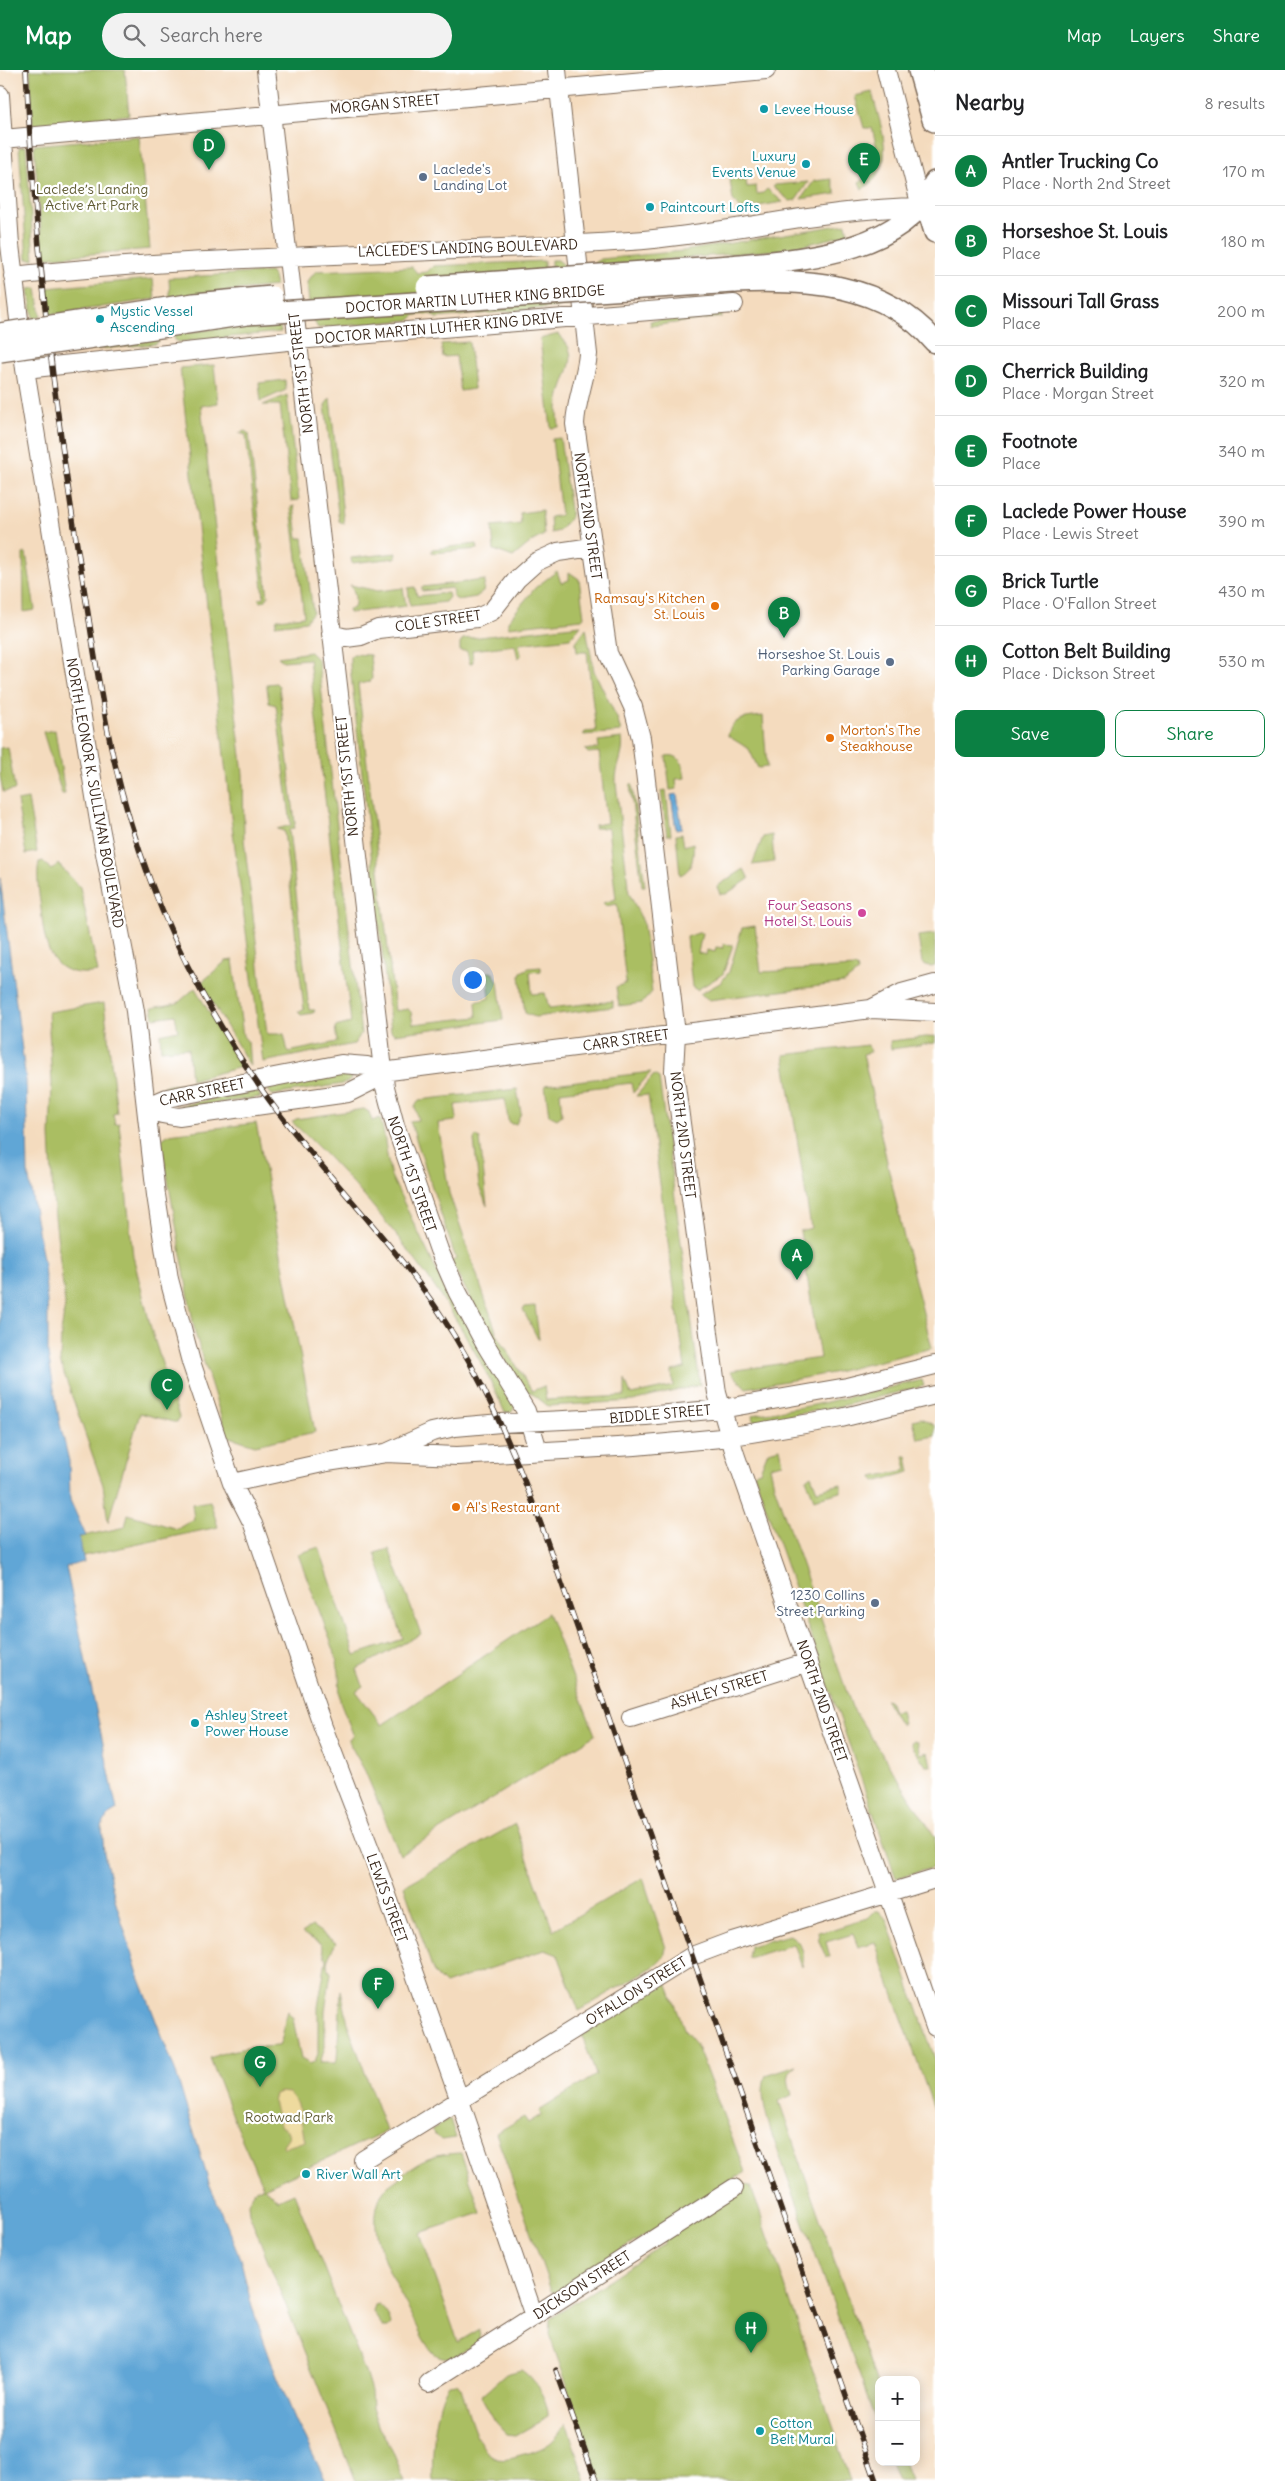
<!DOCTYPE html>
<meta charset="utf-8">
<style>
body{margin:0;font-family:Delius,sans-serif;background:#f2f2f2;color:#202124}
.controls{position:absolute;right:15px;bottom:15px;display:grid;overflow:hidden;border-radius:10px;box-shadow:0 2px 12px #0003}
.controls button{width:45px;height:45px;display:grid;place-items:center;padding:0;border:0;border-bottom:1px solid #e0e0e0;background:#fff;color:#202124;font:25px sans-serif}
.you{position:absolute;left:472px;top:909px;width:18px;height:18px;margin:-12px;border:4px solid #fff;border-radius:50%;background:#1a73e8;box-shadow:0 0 0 8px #1a73e833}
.badge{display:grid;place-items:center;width:32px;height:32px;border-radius:50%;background:#0b8043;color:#fff;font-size:16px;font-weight:700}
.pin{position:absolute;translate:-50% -41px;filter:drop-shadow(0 1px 2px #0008)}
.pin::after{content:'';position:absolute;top:26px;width:18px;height:15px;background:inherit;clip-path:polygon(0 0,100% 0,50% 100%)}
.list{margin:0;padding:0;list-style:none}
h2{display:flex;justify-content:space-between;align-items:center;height:65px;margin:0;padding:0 20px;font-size:21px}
h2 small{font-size:16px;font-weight:400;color:#757577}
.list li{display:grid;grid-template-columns:32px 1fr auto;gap:15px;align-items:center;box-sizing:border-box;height:70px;padding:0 20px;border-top:1px solid #e0e0e0}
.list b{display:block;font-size:19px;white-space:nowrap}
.list p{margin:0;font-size:16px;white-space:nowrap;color:#757577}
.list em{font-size:16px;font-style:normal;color:#757577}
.actions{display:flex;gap:10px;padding:15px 20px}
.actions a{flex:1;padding:11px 0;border:1px solid #0b8043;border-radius:10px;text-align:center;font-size:18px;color:#0b8043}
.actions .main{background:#0b8043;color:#fff}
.icon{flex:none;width:28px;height:28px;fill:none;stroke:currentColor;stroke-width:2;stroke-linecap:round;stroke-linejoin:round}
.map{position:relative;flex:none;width:935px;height:2411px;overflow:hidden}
header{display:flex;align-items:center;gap:30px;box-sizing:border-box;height:70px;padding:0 25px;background:#0b8043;color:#fff}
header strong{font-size:24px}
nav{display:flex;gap:28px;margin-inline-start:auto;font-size:18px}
.search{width:350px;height:45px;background:#f2f2f2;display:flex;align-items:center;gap:12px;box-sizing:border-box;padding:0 18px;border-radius:28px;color:#757577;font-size:19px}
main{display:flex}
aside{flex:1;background:#fff}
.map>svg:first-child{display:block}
.green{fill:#aabe62;stroke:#727440}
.sand{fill:#eeda9e;stroke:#94825e}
.water{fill:#61a6d6;stroke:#4e687a}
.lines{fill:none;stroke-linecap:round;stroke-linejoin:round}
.minor-casing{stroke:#7c6856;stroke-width:20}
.major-casing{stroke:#7c6856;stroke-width:24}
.highway-casing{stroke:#7c6856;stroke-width:28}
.minor{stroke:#fff;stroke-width:18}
.major{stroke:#fff;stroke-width:21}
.highway{stroke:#fff;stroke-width:25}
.rail-casing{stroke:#3b2a1e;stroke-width:5.5}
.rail{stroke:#fff;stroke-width:4;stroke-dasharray:11;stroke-linecap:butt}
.major-bridge-casing{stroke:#7c6856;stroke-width:24;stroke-linecap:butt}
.major-bridge{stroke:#fff;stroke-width:21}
.culture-dot{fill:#0f9aa8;stroke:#fff;stroke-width:2}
.service-dot{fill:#5c6f8a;stroke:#fff;stroke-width:2}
.food-dot{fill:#e8710a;stroke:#fff;stroke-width:2}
.hotel-dot{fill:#d1479c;stroke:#fff;stroke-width:2}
.labels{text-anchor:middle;stroke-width:4.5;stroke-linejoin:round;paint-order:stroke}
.street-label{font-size:14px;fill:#3b2a1e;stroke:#fff}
.culture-label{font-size:14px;fill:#0d838f;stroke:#fff;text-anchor:start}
.service-label{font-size:14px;fill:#4e5e75;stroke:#fff;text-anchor:end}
.park-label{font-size:14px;fill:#625e36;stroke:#fff}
.food-label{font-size:14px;fill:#c56008;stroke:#fff;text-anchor:start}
.hotel-label{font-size:14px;fill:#b23c85;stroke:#fff;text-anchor:end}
</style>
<header>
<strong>Map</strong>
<div class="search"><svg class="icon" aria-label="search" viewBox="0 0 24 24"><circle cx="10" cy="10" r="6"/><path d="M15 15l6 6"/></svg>Search here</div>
<nav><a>Map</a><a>Layers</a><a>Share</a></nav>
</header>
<main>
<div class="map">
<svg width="935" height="2411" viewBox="0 0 935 2411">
<rect width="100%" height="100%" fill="#fff"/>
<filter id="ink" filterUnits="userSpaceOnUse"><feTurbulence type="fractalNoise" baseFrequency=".02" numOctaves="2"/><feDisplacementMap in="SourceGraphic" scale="10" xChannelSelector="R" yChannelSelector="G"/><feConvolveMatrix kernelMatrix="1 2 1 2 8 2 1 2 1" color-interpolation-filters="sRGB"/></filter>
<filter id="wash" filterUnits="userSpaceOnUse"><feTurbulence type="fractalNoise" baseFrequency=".0096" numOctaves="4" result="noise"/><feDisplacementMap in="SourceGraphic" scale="20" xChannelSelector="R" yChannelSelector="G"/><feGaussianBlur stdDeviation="1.12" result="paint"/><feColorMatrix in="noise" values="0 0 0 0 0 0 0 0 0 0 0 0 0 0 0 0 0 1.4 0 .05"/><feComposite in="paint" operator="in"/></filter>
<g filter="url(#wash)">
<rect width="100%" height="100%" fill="#f4dbbe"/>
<path class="green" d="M30,0H125L129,45L33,55Z
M872,22C880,56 900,98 862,119L859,112C882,99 878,80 872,58H864L855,26Z
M139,66L150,179L43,188L34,75Z
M26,76L34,189H27L19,77Z
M737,103L738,111L746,110L747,117L756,116L757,124L763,123L767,119L783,132L741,139L733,130L729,104Z
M831,109L836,124L801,129L814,111Z
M808,112L796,130L790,131L773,117L775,115Z
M846,154L848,164L789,179L595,196V192L601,189L683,181Z
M551,190H558L564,195L568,236L436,248L431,244L415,245L410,250L318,258L310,244L307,212L316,201L412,197L417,203L427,202L433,196L544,191V201L551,200Z
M270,202L274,207L276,216L170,227L169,208Z
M153,209L155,229L49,245L46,218Z
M37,218L41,247L33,248L29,219Z
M721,244L722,247L651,256L650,251Z
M279,251L281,262L179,272L175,270L174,264Z
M558,264C582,286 566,299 560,325C557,336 558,346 559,357L551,358L540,269Z
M157,267L158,272L155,274L53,283Z
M469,272L474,319L460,321L456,286L443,287L441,274Z
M214,295L218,333L201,336L243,704L244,769L267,964H284L288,982L337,972L335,957L351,953L309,589L283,591L278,587L310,582L318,590L361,964L354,974L263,992L231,747L180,298Z
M285,310L286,320L261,331L259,313Z
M287,325L299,430L291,431L280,335H263Z
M330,328L344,454L339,451L325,335Z
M245,361L249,364L268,527L265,531L261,532L258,529L264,528L246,365L239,363Z
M560,368L571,447L559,461L551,463L550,447L561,445L552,369Z
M294,436L298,468H303L313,542L306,551L275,555L277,549L304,546L291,437Z
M542,440L544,465L531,472L513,487L494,480L492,457L521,454L520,443Z
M477,474L478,479L432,483V479Z
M26,483L35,540L24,542L23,484Z
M396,483V488L352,493L351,488Z
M557,501L561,513L569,510V502L579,509L584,547L582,549L508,557V551L535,518Z
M485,510L483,522L476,527L458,530L453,527L452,518L422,521V517Z
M350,515L378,521L403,518L406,536L349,543L348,539H353C357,534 355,519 350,515Z
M415,517L417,526L448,523L449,527L445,532L410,536L408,518Z
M581,555L570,568L519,574L521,586L518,588L515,575L472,580L473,592L470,594L467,581H460V574L463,569Z
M586,558L594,601L617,648L621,662L583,665L585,662L596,661L587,582H577L576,572Z
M353,584L370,585L372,608L370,612L358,614L395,941L408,939L411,942L413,954L477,947L476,932L490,928L488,907L475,908L474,905L490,902L494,904L498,912L503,950L394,964L391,961L350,596V587Z
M276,613L279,616L295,753L294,758L289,760L309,940H315L313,943L301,945L298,942L304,940L284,761L277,759L291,755L276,635L269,633L267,617V614Z
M763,646L767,697L758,698L749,679L728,666C731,647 747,648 763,646Z
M55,660L65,724H62L43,662Z
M622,668C625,685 615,697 616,713L629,823L643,852L652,922L642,933L619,936L616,917L626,913L617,834L605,836L603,833L616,829L608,758H594L595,755L607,753L599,682L588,683L585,680L599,678L598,671Z
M8,677L15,720L3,722L0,706V678Z
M666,686C681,683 683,696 685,708L676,709L677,719L670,720Z
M632,714L645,816H642L630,715Z
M666,720L671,765H667L661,721Z
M28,729L37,782L26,784L17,731Z
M682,764L684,776L693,773C694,786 693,800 680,805L676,765Z
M772,765L774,792L752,795L763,767Z
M43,791L51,800L58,794L80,817L98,902C49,910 45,877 41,839C39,823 36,807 39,792Z
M744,799L749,809L726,824H720L717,817L719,815Z
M755,856L761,902L857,897L858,902L844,913L709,930L700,924L720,913L729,902L742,858Z
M698,863H702L698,883L706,885L707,880L715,882L716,877L723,878L724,874L733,875L723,904L697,920L692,917L687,867Z
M935,864V896L931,897L922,893L918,866Z
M233,890L243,966L248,972L250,996L201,913L226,891Z
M541,897V901L530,902L532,924L545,923L549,938L613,931V937L535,947L525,943L520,906L521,902L529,898Z
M195,918L241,997L191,1010L188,978L161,980L160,964L178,960L175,945L154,948L152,938L178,933Z
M104,933L117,1043L113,1044L115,1054L119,1053L133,1186L152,1262L179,1347L177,1352H173L140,1343L108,1452L103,1415L60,1292L61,1263L65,1235L53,1129L50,1065L52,1013L48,942Z
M935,966V973L891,979L890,971Z
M868,975L870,982L863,984L904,1168L932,1278L832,1303L746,1318L730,1301L820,1288L800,1161L811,1158L784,985Z
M651,1002L633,1023L631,1013L560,1022L562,1045L557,1049L549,1045L545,1015Z
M343,1003H348L351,1008L350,1011L343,1014L272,1025L266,1017Z
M654,1005L659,1008L700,1315L633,1331L548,1336L530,1322L524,1323L490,1265L451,1192L456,1189L410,1051L418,1050L415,1037L419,1030L517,1019L521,1043L516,1054H511L508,1050L505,1029L455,1035L457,1049L455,1051L438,1053L449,1123L497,1264L532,1321L544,1316L546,1330L625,1326V1310L631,1325L673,1316L672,1301L685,1298L648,1025L636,1026Z
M205,1011L202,1013L163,1023V1016Z
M255,1019L261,1027L184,1038L180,1036Z
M364,1039L369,1042L372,1051L380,1048C386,1068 386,1087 391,1106L443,1214L515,1336L512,1342L505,1343C461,1239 375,1128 292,1052L296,1049Z
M256,1053L315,1362L255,1375L227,1366L195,1263L161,1070L169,1064Z
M476,1066L480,1069L487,1136L479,1116L474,1070Z
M535,1236L539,1269H538L523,1240L525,1237Z
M922,1310L924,1316L846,1335L754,1352L753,1345L814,1335Z
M921,1348L935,1356V1366L918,1369L913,1350Z
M780,1378L783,1393L770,1396L774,1415L852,1637L935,1767V1797L896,1808L754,1403L760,1401L768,1381Z
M904,1386H907L910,1402L875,1412L873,1407L907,1400Z
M811,1405L817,1420L841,1414V1422L814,1429L806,1409Z
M210,1431L218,1457L83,1486L79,1467L125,1457L128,1444L177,1459L194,1449L192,1434Z
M319,1477L355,1585L403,1569L375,1483L389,1479L421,1564L357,1599L363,1616L356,1621L382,1655L548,1543L595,1665L400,1785L365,1701L348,1671L353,1664L340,1631L339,1601L334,1580L298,1484Z
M885,1629L889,1630L893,1642L900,1640L903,1654H899Z
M912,1671L917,1672L921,1684L928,1682L931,1696H926L911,1674Z
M515,1754L553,1860L643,1808L666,1878L664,1887L656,1895L579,1941L558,1885L545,1880L538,1882L445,1914L434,1903L404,1816Z
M875,1841H879L886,1849L935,1989V2042L875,1872L858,1877L853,1864L826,1872L830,1887H826L819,1871L818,1861L824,1862L868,1848Z
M312,1856L336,1873L328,1888L327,1894L331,1903L325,1941V1977L320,1993H335L337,1990L341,1920L349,1958L386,2061L264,2118L278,2130L294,2123L365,2302L371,2322L372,2338L379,2358L389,2373L405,2411H356L249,2143L248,2133L255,2120L263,2117L239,2063L210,1988C232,1978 255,1977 279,1976C285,1964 283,1953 287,1941L293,1949L301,1989L310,1994L315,1991L318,1984V1937L326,1890L321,1874L302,1863Z
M789,1865C801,1870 806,1884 802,1896L794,1874L748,1888L750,1876Z
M667,1913L685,1961L696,1974L745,2102L555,2222L551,2220L496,2063L524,2047L528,2053L541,2045L539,2041L596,2005L582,1965Z
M797,1995C784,2004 789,2013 792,2025L779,2031L879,2319V2359L771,2062C766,2043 759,2023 766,2005Z
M450,2049L456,2068L441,2070L431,2060Z
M461,2083L481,2143L420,2163L458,2272L480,2259L479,2271C469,2277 454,2291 442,2287C427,2284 418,2257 412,2245C394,2212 362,2160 382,2123C385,2117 394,2112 399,2108C419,2090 435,2084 461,2083Z
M745,2115L751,2116L851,2411H601L549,2264L550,2249L664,2174V2168Z
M379,2234C386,2240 389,2245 391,2255L388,2258H383L373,2242L375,2235Z
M521,2300C534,2308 549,2331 548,2347L516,2365L507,2364L495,2351L481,2326L506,2304Z
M457,2313L461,2318C467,2336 475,2374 491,2385C500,2392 514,2387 524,2384C547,2378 554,2373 566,2353L586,2411H433C431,2389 435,2331 449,2314Z
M891,2392H904L911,2411H898Z"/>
<path class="sand" d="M280,2022L289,2023L298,2034L305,2071L284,2078L283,2075L289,2066L287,2060L280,2056L273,2032L275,2024Z"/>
<path class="water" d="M677,724L682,759L676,760L671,725Z
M0,808L26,1011L28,1103L44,1195L48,1244V1284L60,1354L69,1391L70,1430L86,1466L79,1467L84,1492L66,1497L117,1740L107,1746L102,1757L104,1783L115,1829L138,1904L176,2003L209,2113L241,2191L252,2237L271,2291L296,2351L326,2411H0Z"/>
</g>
<g filter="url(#ink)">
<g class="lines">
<g class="minor-casing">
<path id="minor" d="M266,0L385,1017L395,1055L439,1180L457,1221L484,1272L526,1341L538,1380
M557,0L588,284C586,308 576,330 575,354L608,583L633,637L641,668L676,964L674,1001L717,1323L735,1384L935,1957
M0,25L10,175L25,299L100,757L135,941L156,1125L169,1209L191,1292L232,1413L253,1454L323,1657L381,1808L460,2031L534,2246
M3,69L766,0
M13,206C218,184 425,185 630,171C728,164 823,138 921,137L886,0
M25,299L297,270L734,234
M331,564L346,568L361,566L378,559L477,548L492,541L517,509L536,492L558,482L592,477
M871,939L902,923L935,914
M146,1037L167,1028L341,994L367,996L382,1002L871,939L935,942
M146,1037L162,1044L179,1047L348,1023L372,1011L382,1002
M386,1383L432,1362L455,1357L501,1353L646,1346L721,1339L847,1317L935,1295
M232,1413L327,1392L386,1383L457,1386L635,1376L721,1368L841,1348L935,1325
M631,1648L808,1592
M363,2090L692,1886L732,1871L935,1809
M429,2313L734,2118"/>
</g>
<g class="major-casing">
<path id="major" d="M921,137L929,142L935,162
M731,196C799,189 904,184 935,112
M734,212C807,209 884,212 935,272"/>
</g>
<g class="highway-casing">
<path id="highway" d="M921,0L935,49
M921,137H935"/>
</g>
<use href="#minor" class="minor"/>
<use href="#major" class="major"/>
<use href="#highway" class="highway"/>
<g class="rail-casing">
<path id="rail" d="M26,0C35,170 54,338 82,506C92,566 100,627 113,686C132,769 161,849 202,923C228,970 256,1015 289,1056C339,1119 395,1176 439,1242C484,1309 514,1382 542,1457L876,2411
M556,2300L596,2411"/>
</g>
<use href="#rail" class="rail"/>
<g class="major-bridge-casing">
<path id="major-bridge" d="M427,217L731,196
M0,264L194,234L272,227
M0,281L247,244L734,212"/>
</g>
<use href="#major-bridge" class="major-bridge"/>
</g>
</g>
<g class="culture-dot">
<circle cx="764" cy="39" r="5"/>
<circle cx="806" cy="94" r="5"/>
<circle cx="650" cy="137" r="5"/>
<circle cx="100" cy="249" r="5"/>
<circle cx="195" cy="1653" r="5"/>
<circle cx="306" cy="2104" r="5"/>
<circle cx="760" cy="2361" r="5"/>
</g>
<g class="service-dot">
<circle cx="423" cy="107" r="5"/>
<circle cx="890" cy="592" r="5"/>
<circle cx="875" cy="1533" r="5"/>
</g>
<g class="food-dot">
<circle cx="715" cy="536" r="5"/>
<circle cx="830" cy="668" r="5"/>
<circle cx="456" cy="1437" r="5"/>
</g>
<circle class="hotel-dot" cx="862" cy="843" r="5"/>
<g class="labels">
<g class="street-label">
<text transform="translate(385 34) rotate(-5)" y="5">MORGAN STREET</text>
<text transform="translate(468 178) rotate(-2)" y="5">LACLEDE'S LANDING BOULEVARD</text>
<text transform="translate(475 229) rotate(-4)" y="5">DOCTOR MARTIN LUTHER KING BRIDGE</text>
<text transform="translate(439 258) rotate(-5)" y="5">DOCTOR MARTIN LUTHER KING DRIVE</text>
<text transform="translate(301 303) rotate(-97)" y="5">NORTH 1ST STREET</text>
<text transform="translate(588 446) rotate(82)" y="5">NORTH 2ND STREET</text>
<text transform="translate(438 551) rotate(-8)" y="5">COLE STREET</text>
<text transform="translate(347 706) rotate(-96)" y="5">NORTH 1ST STREET</text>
<text transform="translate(95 723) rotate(80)" y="5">NORTH LEONOR K. SULLIVAN BOULEVARD</text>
<text transform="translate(626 970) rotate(-8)" y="5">CARR STREET</text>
<text transform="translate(202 1022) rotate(-12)" y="5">CARR STREET</text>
<text transform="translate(683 1065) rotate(83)" y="5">NORTH 2ND STREET</text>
<text transform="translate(412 1104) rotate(71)" y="5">NORTH 1ST STREET</text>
<text transform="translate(660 1344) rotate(-5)" y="5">BIDDLE STREET</text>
<text transform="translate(719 1620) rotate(-17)" y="5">ASHLEY STREET</text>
<text transform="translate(822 1631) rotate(71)" y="5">NORTH 2ND STREET</text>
<text transform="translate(387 1828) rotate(70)" y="5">LEWIS STREET</text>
<text transform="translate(636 1921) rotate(-32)" y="5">O'FALLON STREET</text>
<text transform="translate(582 2215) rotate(-33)" y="5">DICKSON STREET</text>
</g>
<g class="culture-label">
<text x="774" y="44">Levee House</text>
<text x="796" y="91" text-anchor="end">Luxury<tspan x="796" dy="16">Events Venue</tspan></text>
<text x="660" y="142">Paintcourt Lofts</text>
<text x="110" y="246">Mystic Vessel<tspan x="110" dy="16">Ascending</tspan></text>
<text x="205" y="1650">Ashley Street<tspan x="205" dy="16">Power House</tspan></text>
<text x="316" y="2109">River Wall Art</text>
<text x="770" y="2358">Cotton<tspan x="770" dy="16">Belt Mural</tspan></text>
</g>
<g class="service-label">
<text x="433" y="104" text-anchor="start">Laclede's<tspan x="433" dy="16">Landing Lot</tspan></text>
<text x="880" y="589">Horseshoe St. Louis<tspan x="880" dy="16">Parking Garage</tspan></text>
<text x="865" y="1530">1230 Collins<tspan x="865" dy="16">Street Parking</tspan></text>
</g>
<g class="park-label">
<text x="92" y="124">Laclede’s Landing<tspan x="92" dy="16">Active Art Park</tspan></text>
<text x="289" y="2052">Rootwad Park</text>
</g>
<g class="food-label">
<text x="705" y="533" text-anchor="end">Ramsay's Kitchen<tspan x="705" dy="16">St. Louis</tspan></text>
<text x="840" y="665">Morton's The<tspan x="840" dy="16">Steakhouse</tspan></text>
<text x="466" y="1442">Al's Restaurant</text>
</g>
<g class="hotel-label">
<text x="852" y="840">Four Seasons<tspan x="852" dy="16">Hotel St. Louis</tspan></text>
</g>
</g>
</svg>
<div class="controls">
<button>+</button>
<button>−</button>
</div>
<div class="you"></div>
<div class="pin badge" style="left:797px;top:1210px">A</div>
<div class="pin badge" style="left:784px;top:568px">B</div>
<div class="pin badge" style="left:167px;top:1340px">C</div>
<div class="pin badge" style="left:209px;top:100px">D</div>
<div class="pin badge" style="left:864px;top:114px">E</div>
<div class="pin badge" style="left:378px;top:1939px">F</div>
<div class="pin badge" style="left:260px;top:2017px">G</div>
<div class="pin badge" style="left:751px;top:2283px">H</div>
</div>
<aside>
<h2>Nearby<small>8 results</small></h2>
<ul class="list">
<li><span class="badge">A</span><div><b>Antler Trucking Co</b><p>Place · North 2nd Street</p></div><em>170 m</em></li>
<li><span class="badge">B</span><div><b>Horseshoe St. Louis</b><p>Place</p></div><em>180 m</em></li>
<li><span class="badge">C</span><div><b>Missouri Tall Grass</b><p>Place</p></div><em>200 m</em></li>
<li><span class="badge">D</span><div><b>Cherrick Building</b><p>Place · Morgan Street</p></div><em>320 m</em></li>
<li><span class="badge">E</span><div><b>Footnote</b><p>Place</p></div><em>340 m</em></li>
<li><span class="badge">F</span><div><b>Laclede Power House</b><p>Place · Lewis Street</p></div><em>390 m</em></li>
<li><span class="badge">G</span><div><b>Brick Turtle</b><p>Place · O'Fallon Street</p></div><em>430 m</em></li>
<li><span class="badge">H</span><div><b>Cotton Belt Building</b><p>Place · Dickson Street</p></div><em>530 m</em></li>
</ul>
<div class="actions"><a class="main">Save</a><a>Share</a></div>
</aside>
</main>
